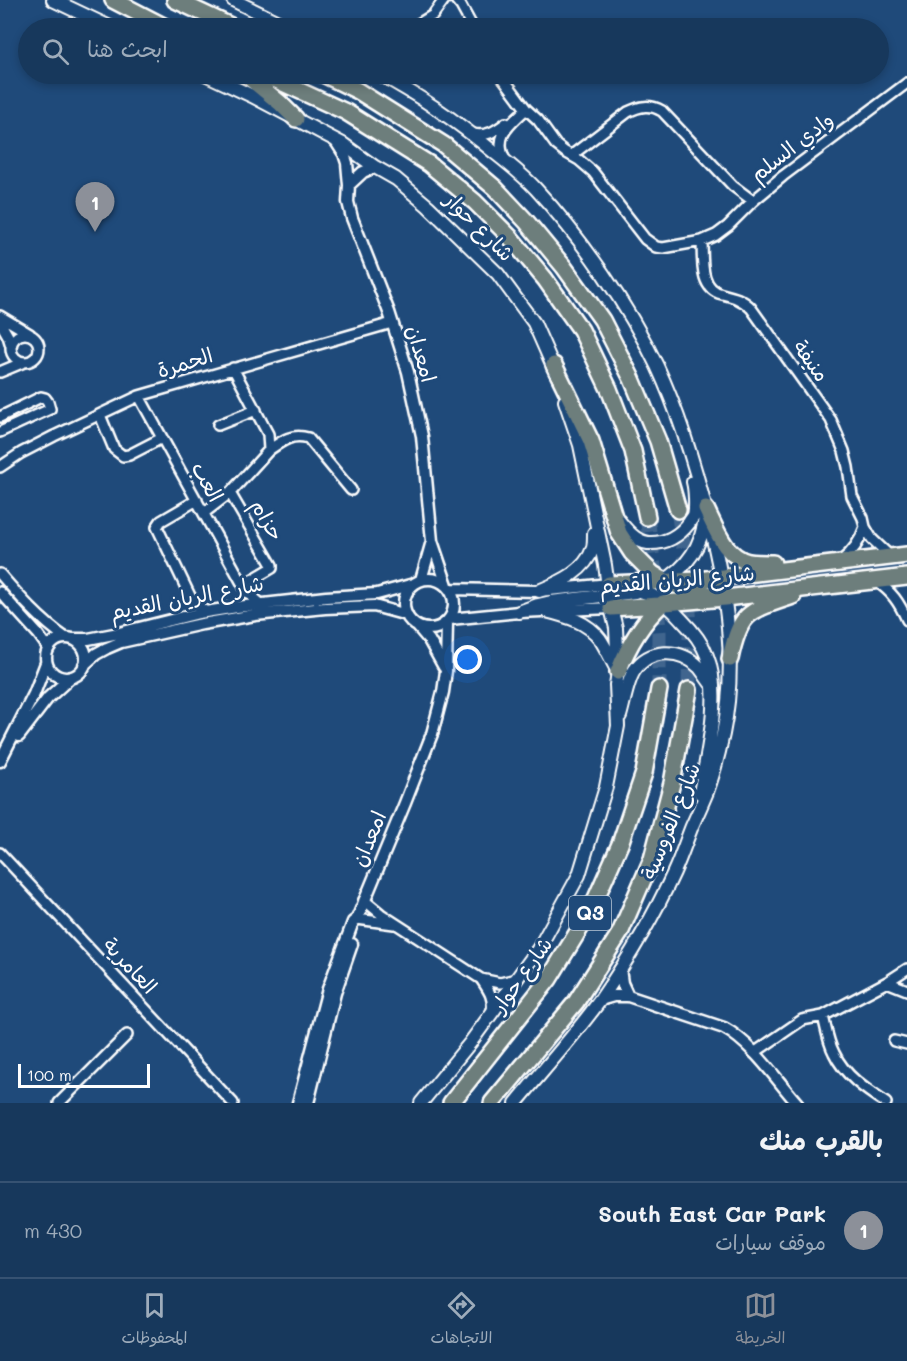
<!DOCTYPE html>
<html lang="ar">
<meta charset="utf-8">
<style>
body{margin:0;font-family:Mali,"Playpen Sans Arabic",sans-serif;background:#244365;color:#f1f3f6;direction:rtl}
.scale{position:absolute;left:18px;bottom:15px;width:132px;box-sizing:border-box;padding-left:6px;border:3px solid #fff;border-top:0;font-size:16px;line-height:21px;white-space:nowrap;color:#fff;-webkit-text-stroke:4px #1f4a7a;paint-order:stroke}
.you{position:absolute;left:468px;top:660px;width:21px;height:21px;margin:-15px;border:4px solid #fff;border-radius:50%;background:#1a73e8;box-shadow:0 0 0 9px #1a73e833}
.badge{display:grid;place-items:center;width:39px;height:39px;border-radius:50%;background:#8c9099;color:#fff;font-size:20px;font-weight:700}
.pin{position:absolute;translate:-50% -50px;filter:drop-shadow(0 2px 3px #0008)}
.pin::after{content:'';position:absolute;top:32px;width:21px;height:18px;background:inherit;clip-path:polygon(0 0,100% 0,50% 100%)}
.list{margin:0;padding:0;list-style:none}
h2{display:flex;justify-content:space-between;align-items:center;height:78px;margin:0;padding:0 24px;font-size:26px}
h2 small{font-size:20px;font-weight:400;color:#9eacbb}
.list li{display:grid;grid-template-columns:39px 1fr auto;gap:18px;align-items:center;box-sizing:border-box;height:96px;padding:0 24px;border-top:2px solid #365272}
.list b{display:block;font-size:22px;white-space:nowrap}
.list p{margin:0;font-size:20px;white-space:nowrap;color:#9eacbb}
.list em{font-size:20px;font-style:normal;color:#9eacbb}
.icon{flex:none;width:33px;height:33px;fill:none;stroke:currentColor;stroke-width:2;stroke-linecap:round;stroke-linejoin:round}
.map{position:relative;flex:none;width:907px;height:1103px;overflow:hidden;direction:ltr}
.search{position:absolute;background:#17385c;box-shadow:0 3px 9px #0003;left:18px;right:18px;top:18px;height:66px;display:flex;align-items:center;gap:15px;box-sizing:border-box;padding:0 21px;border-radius:33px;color:#9eacbb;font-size:22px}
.sheet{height:174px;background:#17385c}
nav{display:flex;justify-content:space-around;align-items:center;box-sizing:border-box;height:84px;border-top:2px solid #365272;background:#17385c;font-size:16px;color:#9eacbb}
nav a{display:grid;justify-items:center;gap:3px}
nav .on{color:#8c9099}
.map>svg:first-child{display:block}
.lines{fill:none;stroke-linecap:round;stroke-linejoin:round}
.trunk-tunnel{stroke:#41658e;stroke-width:15;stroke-dasharray:15 8;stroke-linecap:butt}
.minor-casing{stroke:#fff;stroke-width:14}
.tertiary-casing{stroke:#fff;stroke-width:15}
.secondary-casing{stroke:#fff;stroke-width:16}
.trunk-casing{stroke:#fff;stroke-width:20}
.minor{stroke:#1f4a7a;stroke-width:9}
.tertiary{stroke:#1f4a7a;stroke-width:10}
.secondary{stroke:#1f4a7a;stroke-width:12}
.trunk{stroke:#6d7e7c;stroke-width:15}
.labels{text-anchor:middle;stroke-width:6;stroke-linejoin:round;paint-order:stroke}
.shield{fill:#1f4a7a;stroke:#bcc9d7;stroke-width:1.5}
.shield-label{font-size:20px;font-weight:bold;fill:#fff}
.street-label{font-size:21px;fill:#fff;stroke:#1f4a7a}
</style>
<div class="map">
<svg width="907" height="1103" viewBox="0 0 907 1103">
<rect width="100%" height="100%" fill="#1f4a7a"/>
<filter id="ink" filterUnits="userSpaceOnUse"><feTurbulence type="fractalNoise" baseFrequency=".0167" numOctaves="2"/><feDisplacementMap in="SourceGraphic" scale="12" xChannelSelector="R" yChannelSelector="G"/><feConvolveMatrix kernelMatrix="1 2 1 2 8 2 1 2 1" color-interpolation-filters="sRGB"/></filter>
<g filter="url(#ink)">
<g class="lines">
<path class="trunk-tunnel" d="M678,510L687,569L690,633L689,690
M647,517L655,574L659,632V689"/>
<g class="minor-casing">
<path id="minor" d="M456,0L461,6L473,28
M412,28L433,15L444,0
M500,74L526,109C510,125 493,135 505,160
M526,109L538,120L556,145L565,152L579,160L593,172L645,239L656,247L663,248L702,241L716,235L728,226L753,201L783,176L907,83
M473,134C487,137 495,131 506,123
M572,155L628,112C640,106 650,104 662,111L733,186L753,201
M702,241C703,259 699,289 722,294C734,297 742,299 751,308L831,420L844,451L848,467L852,496L863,518L865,527L872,539L891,557
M0,316L30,334
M0,322L8,336L11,346
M11 348a14 14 0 1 1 28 0a14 14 0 1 1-28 0Z
M0,372L24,362
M139,396L247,592L261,604
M100,415L114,449L123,456L129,455L162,438
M0,417L41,397L45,398L48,402L50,409L0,432
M218,425L256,410
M269,450C282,441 292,433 308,438L351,490
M0,467L21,453L54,436L139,396L392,323
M230,493L272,565V568L243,585
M197,500L161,521L157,527L191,598L195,603L206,612
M204,513L230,493L269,450L268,434L233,368
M841,561C853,552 860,542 865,527
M0,574C20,597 40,620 66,638
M876,581C892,592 899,602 907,620
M0,592L38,634L48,648
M0,853L233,1103
M364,900L381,914L481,979L500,983L517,979
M357,919L394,924
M481,979C489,991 494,997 492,1012
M887,982L907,990
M823,1016C826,1028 828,1042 834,1053C844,1075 866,1090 886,1103
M894,1041L907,1044
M754,1053L802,1020L823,1016L887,982L907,969
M59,1103L127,1035"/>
</g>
<g class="tertiary-casing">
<path id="tertiary" d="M335,140L344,154L347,163L349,185L348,202L352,218L389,312L408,372L422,436L432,541L447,585
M349,185L363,172L375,167
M404 604a25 25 0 1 1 50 0a25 25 0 1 1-50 0Z
M421,580L432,541
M451,589L539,591L609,584
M450,619L519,612L611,608
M418,627L429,640L444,667
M46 658a20 20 0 1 1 40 0a20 20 0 1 1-40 0Z
M74,639H88L119,633L199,613L237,607L326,597L377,594L414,584
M84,665L96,654L107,648L121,642L202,624L255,615L325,608L374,606L407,615
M19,736L48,698L71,677
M0,761L34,694L46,663
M620,969L622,983L628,996
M600,1000L614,996H628L724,1028C753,1044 775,1078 797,1103
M298,1103L328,989L353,922L357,919L405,803L432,734L443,692L446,671L447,622
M308,1103L335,993L352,944"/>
</g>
<g class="secondary-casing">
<path id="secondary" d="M53,0L112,28
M233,0L290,28
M205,74L252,96L343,144L375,167L396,179L428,206L498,274L534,323L556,373
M379,74C421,96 459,123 495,153C509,164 524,176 536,189C582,239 628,305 657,366C680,415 696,469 709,522C726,591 738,663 723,734C719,753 714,773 707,792C702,804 697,815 692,826C686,841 681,857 674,872C654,916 629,958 601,999C575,1035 545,1068 516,1103
M616,517C624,527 634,541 648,543C665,544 679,536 689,523C690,520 693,518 694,515C696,508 695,489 693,482
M662,582C688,567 702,546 705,517
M626,588C652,592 664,600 681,619C692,630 702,642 707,656C722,693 707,755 700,793
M539,591C560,582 585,572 593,548C594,544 594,538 594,533
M546,611C566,616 588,622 600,639C606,648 611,659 616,668
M519,612L538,605L551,602L635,592
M620,716C624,703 627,682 634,671C649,648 680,648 699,667C704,673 708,680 713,686
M421,1103L470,1043L539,948L579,875L606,787L618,726L616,685L618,672L616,628L611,608L605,565L580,445L565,401"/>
</g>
<g class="trunk-casing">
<path id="trunk" d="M113,0L167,28
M175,0L235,28
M245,74L280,103L296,119
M263,74L346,112L429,164L475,202L510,237L545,279L581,330L609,389L633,451L647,517
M323,74L358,91L444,145L495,188L526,221L564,267L602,320L632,379L658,441L678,510
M554,365L591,441L619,533L632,553L653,574L665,581L683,588L725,598
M706,509C716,529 725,557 749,562C757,563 765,563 773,563
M609,584L698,580L907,555
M611,608L660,605L665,603L725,598L907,577
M730,659C740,611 749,611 793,596
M618,672C628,646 642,622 663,603
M451,1103L549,979L590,912L620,844L644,773L659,689
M492,1103L576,1002L620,933L652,859L672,783L689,690"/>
</g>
<use href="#minor" class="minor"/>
<use href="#tertiary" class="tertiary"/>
<use href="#secondary" class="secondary"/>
<use href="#trunk" class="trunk"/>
</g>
</g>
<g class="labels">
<rect class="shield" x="569" y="896" width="42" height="34" rx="4.5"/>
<g class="shield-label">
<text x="590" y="920">Q3</text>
</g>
<g class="street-label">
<text transform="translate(792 147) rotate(-38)" y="7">وادي السلم</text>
<text transform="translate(479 227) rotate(45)" y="7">شارع حوار</text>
<text transform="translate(421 354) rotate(74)" y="7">امعدان</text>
<text transform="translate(811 361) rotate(54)" y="7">منيفة</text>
<text transform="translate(185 363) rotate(-17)" y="7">الحمرة</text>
<text transform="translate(207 482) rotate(61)" y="7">العب</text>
<text transform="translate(267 520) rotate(60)" y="7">حزام</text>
<text transform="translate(677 580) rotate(-5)" y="7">شارع الريان القديم</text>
<text transform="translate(187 598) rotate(-11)" y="7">شارع الريان القديم</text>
<text transform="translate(671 821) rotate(-68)" y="7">شارع الفروسية</text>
<text transform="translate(369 839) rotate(-67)" y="7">امعدان</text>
<text transform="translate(130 966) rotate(47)" y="7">العامرية</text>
<text transform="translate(522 975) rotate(-54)" y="7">شارع حوار</text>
</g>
</g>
</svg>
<div class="scale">100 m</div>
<div class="you"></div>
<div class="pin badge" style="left:95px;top:232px">1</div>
<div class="search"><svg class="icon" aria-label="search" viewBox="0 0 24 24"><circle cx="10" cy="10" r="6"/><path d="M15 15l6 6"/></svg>ابحث هنا</div>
</div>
<section class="sheet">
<h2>بالقرب منك<small></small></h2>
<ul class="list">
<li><span class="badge">1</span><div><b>South East Car Park</b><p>موقف سيارات</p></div><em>430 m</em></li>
</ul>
</section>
<nav>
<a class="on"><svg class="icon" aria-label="map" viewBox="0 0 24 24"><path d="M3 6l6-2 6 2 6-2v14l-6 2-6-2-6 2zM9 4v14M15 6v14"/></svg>الخريطة</a>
<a><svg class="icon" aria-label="directions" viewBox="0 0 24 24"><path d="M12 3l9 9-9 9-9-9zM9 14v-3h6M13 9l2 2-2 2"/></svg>الاتجاهات</a>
<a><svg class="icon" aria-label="saved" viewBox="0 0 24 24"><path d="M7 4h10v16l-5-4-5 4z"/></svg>المحفوظات</a>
</nav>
